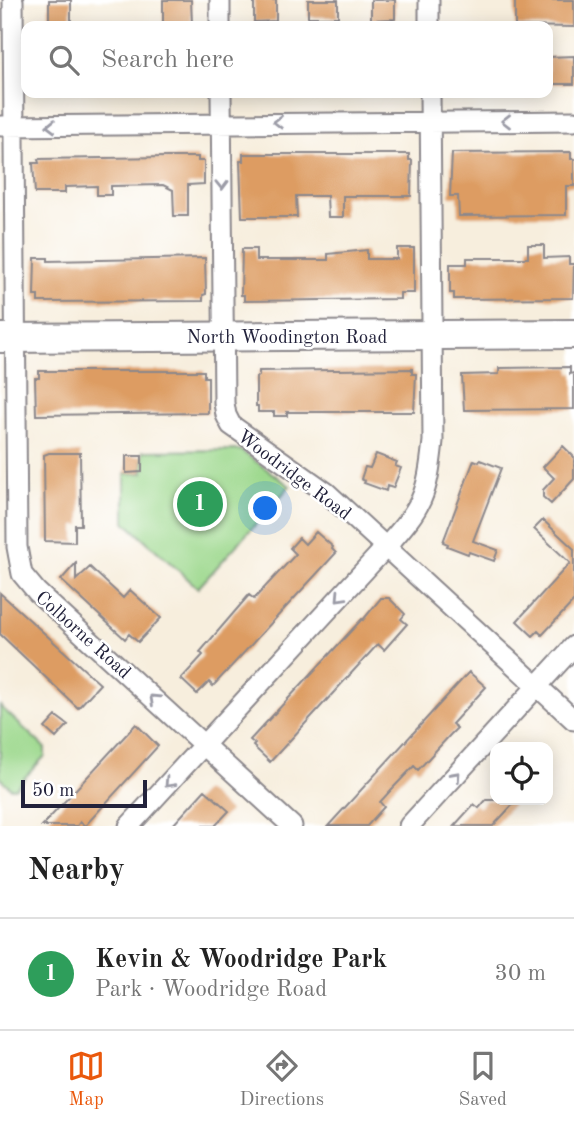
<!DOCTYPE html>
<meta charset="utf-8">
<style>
body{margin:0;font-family:"Old Standard TT",serif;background:#f6f6f6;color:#222}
.controls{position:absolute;right:21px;bottom:21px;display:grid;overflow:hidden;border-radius:14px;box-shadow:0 4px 18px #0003}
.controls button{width:63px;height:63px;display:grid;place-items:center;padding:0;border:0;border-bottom:2px solid #e0e0e0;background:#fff;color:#222;font:35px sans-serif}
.scale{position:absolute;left:21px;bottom:18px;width:126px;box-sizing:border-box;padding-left:7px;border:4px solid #22223b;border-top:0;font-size:19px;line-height:24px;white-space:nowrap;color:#22223b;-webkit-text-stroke:5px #fff;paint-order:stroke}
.you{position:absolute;left:266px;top:509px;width:24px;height:24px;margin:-18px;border:5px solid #fff;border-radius:50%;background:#1a73e8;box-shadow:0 0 0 10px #1a73e833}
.badge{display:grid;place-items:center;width:46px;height:46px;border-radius:50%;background:#ea580c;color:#fff;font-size:23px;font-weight:700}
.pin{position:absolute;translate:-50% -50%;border:4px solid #fff;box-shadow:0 2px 7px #0006}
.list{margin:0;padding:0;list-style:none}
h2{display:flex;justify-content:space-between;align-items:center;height:91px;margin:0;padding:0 28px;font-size:30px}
h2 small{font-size:23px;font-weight:400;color:#767676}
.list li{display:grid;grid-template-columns:46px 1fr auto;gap:21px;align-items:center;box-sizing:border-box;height:112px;padding:0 28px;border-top:2px solid #e0e0e0}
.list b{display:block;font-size:26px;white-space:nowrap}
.list p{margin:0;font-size:23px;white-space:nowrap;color:#767676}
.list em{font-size:23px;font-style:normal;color:#767676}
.icon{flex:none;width:38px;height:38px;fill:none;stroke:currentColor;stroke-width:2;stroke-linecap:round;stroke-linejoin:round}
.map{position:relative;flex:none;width:574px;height:826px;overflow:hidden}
.search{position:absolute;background:#fff;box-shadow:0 4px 18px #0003;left:21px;right:21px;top:21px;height:77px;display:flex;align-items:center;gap:18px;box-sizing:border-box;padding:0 24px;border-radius:14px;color:#767676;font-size:26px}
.sheet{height:203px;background:#fff}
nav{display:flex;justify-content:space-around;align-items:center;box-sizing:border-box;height:98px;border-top:2px solid #e0e0e0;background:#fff;font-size:19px;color:#767676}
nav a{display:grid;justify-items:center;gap:4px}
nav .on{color:#ea580c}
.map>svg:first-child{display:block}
.green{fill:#9cd88c;stroke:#5f7d64;stroke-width:2}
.building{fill:#dd9c62}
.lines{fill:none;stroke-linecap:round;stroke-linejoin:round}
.street-casing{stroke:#8c888c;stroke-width:23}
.secondary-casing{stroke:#8c888c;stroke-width:32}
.street{stroke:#fff;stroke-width:19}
.secondary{stroke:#fff;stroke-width:28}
.oneway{stroke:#9c9ca7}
.labels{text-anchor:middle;stroke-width:5;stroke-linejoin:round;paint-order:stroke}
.street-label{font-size:19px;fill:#22223b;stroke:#fff}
</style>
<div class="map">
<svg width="574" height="826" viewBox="0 0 574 826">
<rect width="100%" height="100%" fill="#fff"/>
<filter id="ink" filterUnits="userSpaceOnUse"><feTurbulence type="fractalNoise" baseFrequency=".0143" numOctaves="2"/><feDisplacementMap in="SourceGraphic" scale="14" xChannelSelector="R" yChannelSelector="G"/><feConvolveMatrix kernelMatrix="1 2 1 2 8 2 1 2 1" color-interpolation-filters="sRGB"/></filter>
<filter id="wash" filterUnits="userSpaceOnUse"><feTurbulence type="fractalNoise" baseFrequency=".00686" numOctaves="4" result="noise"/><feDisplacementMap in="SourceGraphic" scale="28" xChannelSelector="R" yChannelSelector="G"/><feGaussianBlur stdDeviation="1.57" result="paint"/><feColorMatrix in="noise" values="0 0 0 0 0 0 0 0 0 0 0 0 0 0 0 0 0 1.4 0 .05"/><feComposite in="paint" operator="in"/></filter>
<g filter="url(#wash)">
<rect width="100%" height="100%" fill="#f7eedd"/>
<path class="green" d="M240,450L290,486L198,588L125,522V474L143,473V451Z
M0,706L45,748V756L15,788H11L0,778Z"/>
<g id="blocks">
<path class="building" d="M49,0H71V25H49Z
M163,0H191L192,24L163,25Z
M254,0H276V21L254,22Z
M308,0H338V17H308Z
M371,0H395V19L371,20Z
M515,0H574V27L515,26Z
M574,56V84H548V57Z
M571,152V159H574V186H566V215L459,216L458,196H450L452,153Z
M243,154H409V160H412L411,196H343V217H328L327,196H296L297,217H242L240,161H243Z
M168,157H198V161H204V184L188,185V216H174L173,190L163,185L111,186V195H97V186L65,187V193H35L33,163H39L38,159Z
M528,245H544V258L569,257V264H574L573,298L454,299V293H450V264H467V258H528Z
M397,248H414V293H400V299L244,301V295H241L242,249H256V260H328V254L367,250V259H397Z
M35,258H48V261L205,258L206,294L203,295V301L38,302V296H34Z
M570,367V374L574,373V409L464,410L462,375L499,374V368Z
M412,369V374H416L414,412H287V416H274V412H258V406H256V377L259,376V371Z
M39,371H204V377H208V413L36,415L35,378H39Z
M563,446L574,457V479L551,504L543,497V490L554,478L543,467Z
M49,453H80L81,525H75V542L45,541L44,455Z
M376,454L397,462L395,466L401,468L393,488L387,486L386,491L364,483L365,481L361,479L365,467L370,468Z
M126,456H142V472L126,473Z
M474,460L479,462L480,460L501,468L473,541L498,550L494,561L469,552L468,554L447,546L448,544L443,542Z
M543,520L574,549V601L542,635L538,631L533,636L517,621L570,563L534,529Z
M316,532L333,547L332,549L336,553L213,686L209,682L197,694L181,679L203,655L200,652L249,595L254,599L296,554L290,548L299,538L305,544Z
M76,563V580L90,567L123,598L130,590L161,618L138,642L129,634L125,639L61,580Z
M0,593L100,684L78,708L0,634Z
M381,598H389L405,614L401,619L407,624L384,650L378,644L270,762L253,746L255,744L250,740L362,619L363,620Z
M469,672L486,687L452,724L457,728L450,735L418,770L414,766L391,790L380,802L384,807L367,826H328Z
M56,716L68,725L56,738L45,728Z
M136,724L158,746L85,826L80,822L77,826H42Z
M205,790L229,811L215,826H172Z
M486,800H517L493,826H454L474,804L479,808Z"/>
</g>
</g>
<g filter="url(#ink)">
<use href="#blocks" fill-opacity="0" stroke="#8c888c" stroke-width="2"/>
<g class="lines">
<g class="street-casing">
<path id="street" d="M13,0L17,547L22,574L37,592L292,826
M220,0V26
M429,0V26
M221,93L224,403L226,415L231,425L327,493L574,720
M1,126L574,121
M129,826L386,547C423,505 427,497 433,441L430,93
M409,826L574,646"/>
</g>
<g class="secondary-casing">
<path id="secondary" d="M0,338L574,334"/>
</g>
<use href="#street" class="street"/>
<use href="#secondary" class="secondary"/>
</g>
<defs><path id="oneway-chevron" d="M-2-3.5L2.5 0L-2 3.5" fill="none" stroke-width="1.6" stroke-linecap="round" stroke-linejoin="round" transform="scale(1.75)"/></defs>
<g class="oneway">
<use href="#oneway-chevron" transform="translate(506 121) rotate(180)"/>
<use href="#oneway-chevron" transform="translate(278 122) rotate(180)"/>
<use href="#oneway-chevron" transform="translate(51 126) rotate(179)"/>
<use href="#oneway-chevron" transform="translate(222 185) rotate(89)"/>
<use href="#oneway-chevron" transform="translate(340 597) rotate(133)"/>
<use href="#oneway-chevron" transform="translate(154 699) rotate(-137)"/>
<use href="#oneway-chevron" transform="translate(456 776) rotate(-48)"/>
<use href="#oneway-chevron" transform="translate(169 783) rotate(133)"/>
</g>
</g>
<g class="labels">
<g class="street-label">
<text x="287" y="343">North Woodington Road</text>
<text transform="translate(295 474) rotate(37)" y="7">Woodridge Road</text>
<text transform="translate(84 634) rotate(42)" y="7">Colborne Road</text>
</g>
</g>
</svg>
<div class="controls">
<button><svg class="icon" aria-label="locate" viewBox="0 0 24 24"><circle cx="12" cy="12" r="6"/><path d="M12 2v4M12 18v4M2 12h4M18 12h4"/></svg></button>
</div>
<div class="scale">50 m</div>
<div class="you"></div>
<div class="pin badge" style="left:200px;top:504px;background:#2e9e5b">1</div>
<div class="search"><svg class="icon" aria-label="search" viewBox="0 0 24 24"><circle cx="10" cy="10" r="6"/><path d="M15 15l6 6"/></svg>Search here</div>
</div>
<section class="sheet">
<h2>Nearby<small></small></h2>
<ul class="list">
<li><span class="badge" style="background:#2e9e5b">1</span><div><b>Kevin &amp; Woodridge Park</b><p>Park · Woodridge Road</p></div><em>30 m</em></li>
</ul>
</section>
<nav>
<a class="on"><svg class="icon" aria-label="map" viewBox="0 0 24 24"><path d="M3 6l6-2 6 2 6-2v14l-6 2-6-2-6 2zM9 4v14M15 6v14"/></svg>Map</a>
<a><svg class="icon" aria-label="directions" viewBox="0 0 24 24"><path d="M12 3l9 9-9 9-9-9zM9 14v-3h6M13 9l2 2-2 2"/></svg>Directions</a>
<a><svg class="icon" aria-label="saved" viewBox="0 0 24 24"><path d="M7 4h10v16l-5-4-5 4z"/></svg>Saved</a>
</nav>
